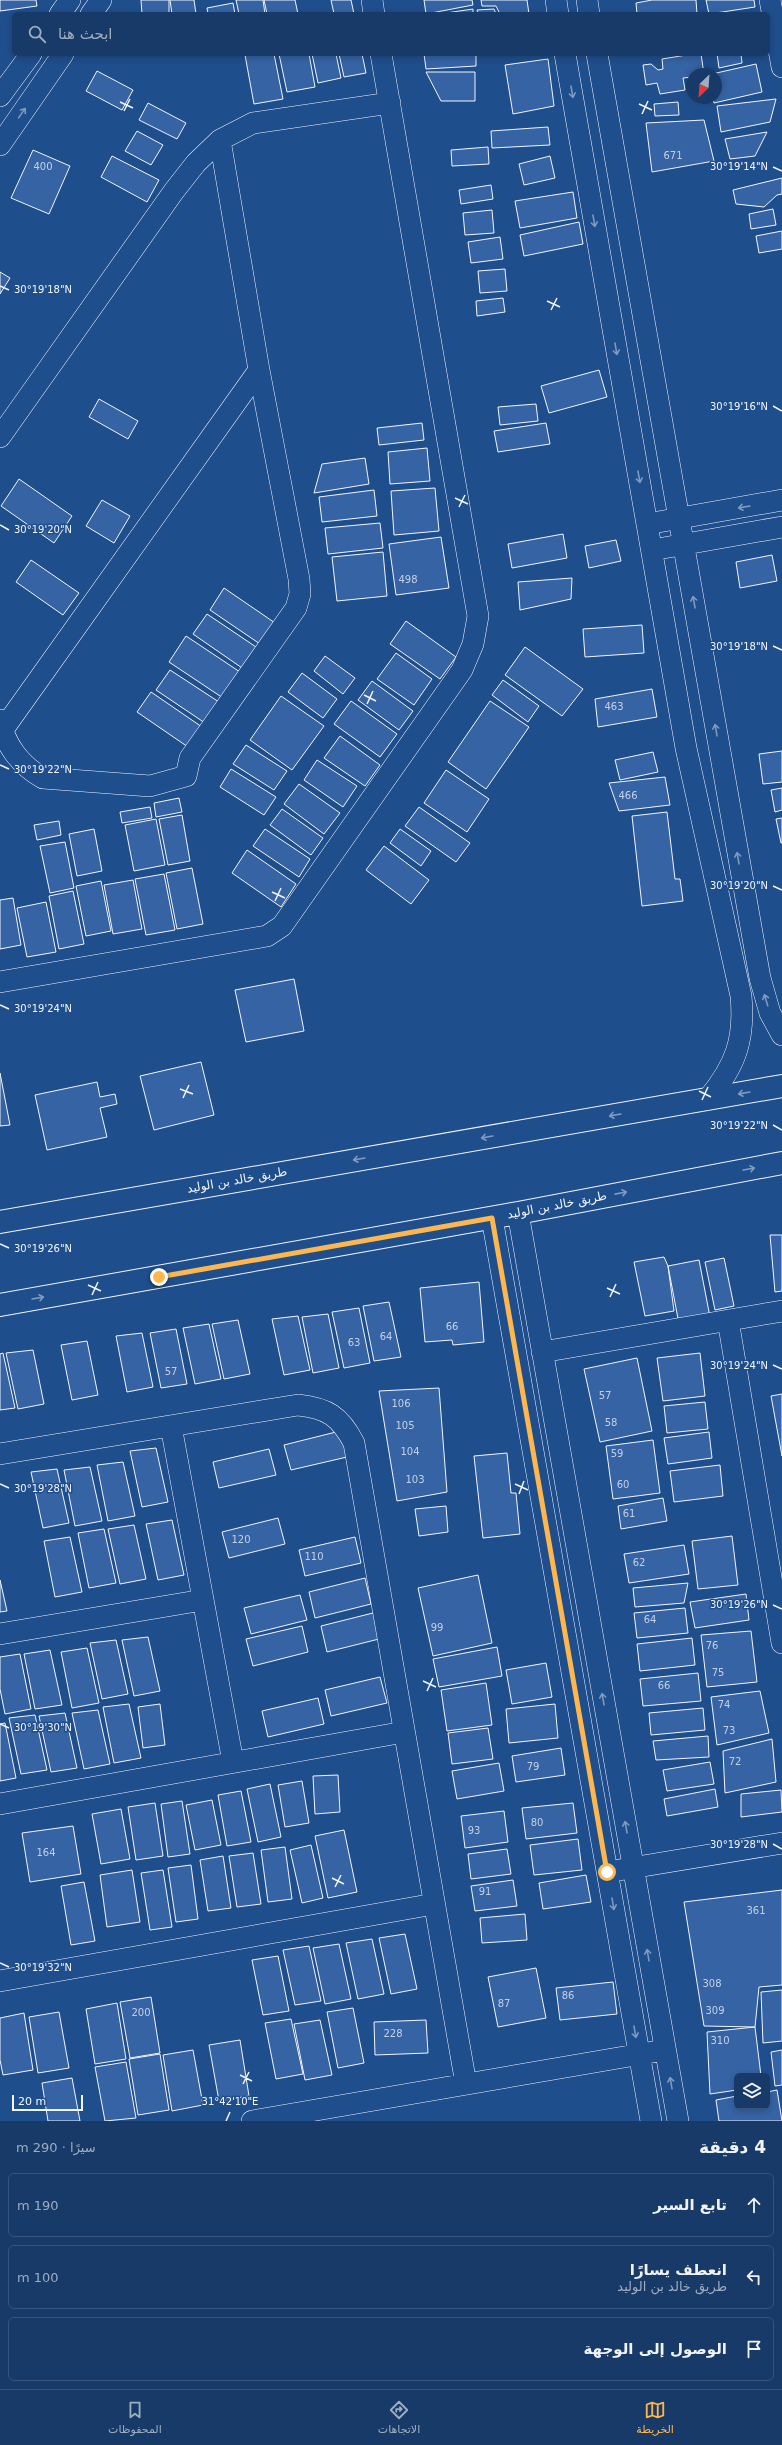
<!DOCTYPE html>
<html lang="ar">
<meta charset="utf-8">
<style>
body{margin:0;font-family:"DejaVu Sans","Noto Sans Arabic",sans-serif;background:#244571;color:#f1f3f6;direction:rtl}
.controls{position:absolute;right:12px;bottom:12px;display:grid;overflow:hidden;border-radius:6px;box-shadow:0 2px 6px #0003}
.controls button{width:36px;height:36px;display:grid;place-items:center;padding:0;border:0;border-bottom:1px solid #36547d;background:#173a69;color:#f1f3f6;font:20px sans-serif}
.compass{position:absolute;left:686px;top:68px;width:36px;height:36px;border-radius:50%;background:#173a69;box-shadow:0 2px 6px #0003;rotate:205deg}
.scale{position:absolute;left:12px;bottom:10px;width:71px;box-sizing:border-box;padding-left:4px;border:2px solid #f2f6ff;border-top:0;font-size:11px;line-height:14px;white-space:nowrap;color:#f2f6ff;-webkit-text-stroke:3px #1f4e8c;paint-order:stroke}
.stop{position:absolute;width:12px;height:12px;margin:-9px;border:3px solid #ffb74d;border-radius:50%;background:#fff}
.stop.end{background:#ffb74d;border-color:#fff;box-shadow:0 1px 4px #0008}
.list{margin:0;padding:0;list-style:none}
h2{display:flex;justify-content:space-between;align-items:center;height:52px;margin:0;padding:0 16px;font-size:17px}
h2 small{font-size:13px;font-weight:400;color:#9eadc0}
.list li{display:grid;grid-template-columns:26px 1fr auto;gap:12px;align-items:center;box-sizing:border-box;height:64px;margin:0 8px 8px;padding:0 8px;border:1px solid #36547d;border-radius:6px}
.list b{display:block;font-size:15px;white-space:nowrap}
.list p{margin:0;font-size:13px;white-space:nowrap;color:#9eadc0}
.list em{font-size:13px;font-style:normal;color:#9eadc0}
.icon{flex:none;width:22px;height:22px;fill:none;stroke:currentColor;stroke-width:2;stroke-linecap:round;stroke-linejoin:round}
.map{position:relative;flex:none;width:782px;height:2121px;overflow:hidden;direction:ltr}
.search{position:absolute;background:#173a69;box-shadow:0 2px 6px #0003;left:12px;right:12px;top:12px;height:44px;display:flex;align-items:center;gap:10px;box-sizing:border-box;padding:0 14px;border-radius:6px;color:#9eadc0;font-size:15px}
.sheet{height:268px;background:#173a69}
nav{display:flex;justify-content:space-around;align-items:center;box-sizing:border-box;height:56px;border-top:1px solid #36547d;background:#173a69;font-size:11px;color:#9eadc0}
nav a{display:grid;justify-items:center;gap:2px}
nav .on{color:#ffb74d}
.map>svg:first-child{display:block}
.building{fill:#3563a3;stroke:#f2f6ff}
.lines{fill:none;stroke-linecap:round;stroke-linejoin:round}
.street-casing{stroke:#f2f6ff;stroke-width:22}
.secondary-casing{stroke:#f2f6ff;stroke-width:24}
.street{stroke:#1f4e8c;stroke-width:21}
.secondary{stroke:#1f4e8c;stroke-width:22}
.oneway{stroke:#7e9ac0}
.route{stroke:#ffb74d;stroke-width:5}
.ticks{fill:none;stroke:#f2f6ff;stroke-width:1.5}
.labels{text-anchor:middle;stroke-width:3;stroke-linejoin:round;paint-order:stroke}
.number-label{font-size:10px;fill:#c3d1e8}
.street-label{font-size:12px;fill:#f2f6ff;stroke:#1f4e8c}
.ticks-label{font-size:10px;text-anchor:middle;fill:#f2f6ff;stroke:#1f4e8c;stroke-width:3;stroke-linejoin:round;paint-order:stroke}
</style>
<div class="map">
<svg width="782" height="2121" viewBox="0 0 782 2121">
<rect width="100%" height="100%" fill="#1f4e8c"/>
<path class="building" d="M0,0H36L37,6L0,11Z
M141,0H169V14H142Z
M170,0H194L196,14H172Z
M236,0H263L265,14H239Z
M264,0H295L298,14H267Z
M331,0H351L354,14H334Z
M424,0H472L473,5L426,14Z
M481,0H527L529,14H500L496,6H482Z
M652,0H696L697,14H637L636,3Z
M706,0H754L755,7L709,14Z
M233,3L235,14H208L207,8Z
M473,9V14H439Z
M494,9L496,14H478L477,10Z
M252,54H274L283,99L254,104L245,55Z
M279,54H309L315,87L287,92Z
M312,54H336L341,78L318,83Z
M339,54H362L366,73L344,77Z
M424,54H476V66L426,69Z
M693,54H701L704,74H692V77L683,78L685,90L660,94L657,83L646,85L643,65L651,64L658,70L663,69L662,59Z
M717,54H741L742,63L719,68Z
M548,59L554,106L513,114L505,65Z
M756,64L762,92L714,103L713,98H716V74H712Z
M97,71L133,90L122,110L86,91Z
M426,72H475V101H441Z
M776,99L770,122L721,132L717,106Z
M678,102L679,115L655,116L654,104Z
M148,103L186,123L177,139L139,120Z
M704,120L714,161L652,172L646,123Z
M548,127L550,145L492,148L491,131Z
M137,131L163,145L151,165L125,151Z
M767,132L755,156L730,159L725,139Z
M488,147L489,164L452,166L451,150Z
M33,150L70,166L49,214L11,198Z
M112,156L159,180L147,202L101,177Z
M550,156L555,178L524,185L519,164Z
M782,178V194L777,195L764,207L736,204L733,190Z
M491,185L493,199L461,204L459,190Z
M573,192L577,218L520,228L515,201Z
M773,209L776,225L751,229L749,214Z
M492,210L494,233L465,235L463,213Z
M579,222L583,244L524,256L520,235Z
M782,231V249L759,253L756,236Z
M500,237L503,259L471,263L468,242Z
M505,269L507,291L480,293L478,271Z
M0,272L10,278L0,294Z
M503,298L505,312L477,316L476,301Z
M599,370L607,397L549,413L541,386Z
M99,399L138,421L128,439L89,417Z
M536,404L538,421L500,425L498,407Z
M422,423L424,440L379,445L377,428Z
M546,423L550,444L498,452L494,431Z
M427,448L430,481L390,484L388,452Z
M365,458L369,484L314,493L322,464Z
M19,479L72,516L54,543L1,506Z
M435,488L439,531L394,535L391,491Z
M374,490L377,516L322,522L319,497Z
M102,500L130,516L114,543L86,526Z
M380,523L383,548L328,554L325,528Z
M563,534L567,558L512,568L508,544Z
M441,537L449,588L396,595L389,544Z
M616,540L621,561L589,568L585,546Z
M383,552L387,596L337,601L332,557Z
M772,555L777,581L740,588L736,562Z
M31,560L79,593L63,615L16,582Z
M572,578L571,599L520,610L518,582Z
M224,588L278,625L263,646L210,610Z
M207,614L259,649L245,670L193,634Z
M406,621L456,657L440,679L390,644Z
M642,625L644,653L585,657L583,629Z
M186,636L240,672L223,698L169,662Z
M525,647L583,689L562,716L505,675Z
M396,653L432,679L414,705L377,679Z
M325,656L355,678L343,694L314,671Z
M170,670L219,702L205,723L156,690Z
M302,673L337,699L323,718L288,692Z
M503,680L539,706L528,722L492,695Z
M372,681L413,711L399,730L358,700Z
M652,689L657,717L598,727L595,699Z
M151,692L202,727L188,747L137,712Z
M281,696L324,726L292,770L250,740Z
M351,701L397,734L380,757L334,724Z
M490,701L529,727L486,789L448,762Z
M340,736L380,765L365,786L324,758Z
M246,745L287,771L274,790L233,764Z
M782,751V782L763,784L759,754Z
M653,752L658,772L620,780L615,760Z
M317,760L357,786L343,807L304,780Z
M231,769L276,797L264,815L220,787Z
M446,770L489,799L467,832L424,803Z
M665,777L670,805L619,811L609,783Z
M299,784L340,813L324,834L284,804Z
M782,788V810L775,812L771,790Z
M179,798L182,812L156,817L154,803Z
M150,807L152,818L122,823L120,812Z
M419,807L470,843L456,862L405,826Z
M282,809L323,838L311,855L270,825Z
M667,812L675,879H680L683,901L642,906L632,816Z
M182,815L190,861L168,865L159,819Z
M782,818V843H781L776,819Z
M156,819L165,865L134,871L125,825Z
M59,821L61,835L37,840L34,825Z
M94,829L102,871L77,876L69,834Z
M265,829L310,859L299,877L253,846Z
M400,829L431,851L421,866L390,843Z
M65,842L74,888L50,893L40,846Z
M384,846L429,880L411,904L366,870Z
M247,850L296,884L281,907L232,873Z
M192,868L203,924L177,929L166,873Z
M164,874L175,930L146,935L135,879Z
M133,880L142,929L113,934L104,885Z
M101,881L111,931L86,936L76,886Z
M73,891L84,944L59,949L49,896Z
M13,898L21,945L0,949V900Z
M46,902L56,952L27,957L17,908Z
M294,979L304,1031L246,1042L235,990Z
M201,1062L214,1115L154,1130L140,1076Z
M0,1073L10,1125L0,1126Z
M97,1082L100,1097L115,1094L117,1104L100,1108L107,1137L47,1150L35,1095Z
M770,1235H782V1291L775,1292Z
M664,1257L668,1266L674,1311L645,1316L634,1262Z
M724,1258L734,1306L715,1310L705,1262Z
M699,1260L710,1317L679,1324L668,1266Z
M479,1282L484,1342L453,1345L452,1340L425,1342L420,1288Z
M389,1302L401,1357L374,1361L363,1306Z
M359,1308L370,1363L344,1368L332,1312Z
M328,1314L339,1368L313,1373L302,1317Z
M298,1316L310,1370L284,1375L272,1319Z
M238,1320L250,1374L224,1379L212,1324Z
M209,1324L221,1379L195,1384L183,1328Z
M176,1329L187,1384L161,1388L150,1333Z
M142,1333L153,1387L127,1392L116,1336Z
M87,1341L98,1395L72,1400L61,1345Z
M33,1350L44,1404L18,1409L6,1353Z
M3,1353L15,1408L0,1410V1354Z
M700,1353L705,1396L663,1401L657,1358Z
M637,1358L652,1431L600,1442L584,1369Z
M439,1388L447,1492L397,1501L379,1391Z
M782,1394V1456L771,1396Z
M705,1402L708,1429L667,1433L664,1406Z
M340,1431L347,1457L291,1470L284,1445Z
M709,1432L712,1458L668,1464L664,1438Z
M653,1440L660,1493L613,1499L606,1446Z
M156,1448L168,1502L142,1507L130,1451Z
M269,1449L276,1475L219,1488L213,1462Z
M507,1453L511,1493H516L520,1534L483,1538L474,1456Z
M123,1462L135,1516L108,1521L97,1465Z
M720,1465L723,1496L674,1502L670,1471Z
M90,1467L102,1521L75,1526L64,1470Z
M57,1469L69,1523L43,1528L31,1472Z
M663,1498L667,1521L621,1529L618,1506Z
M446,1506L448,1532L419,1536L415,1509Z
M278,1518L285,1544L229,1558L222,1532Z
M172,1520L184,1575L158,1580L146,1524Z
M134,1525L146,1579L120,1584L108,1529Z
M104,1529L116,1583L89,1588L78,1533Z
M732,1536L738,1585L698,1589L692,1541Z
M70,1537L82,1592L55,1597L44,1541Z
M355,1537L361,1563L305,1576L299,1550Z
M684,1545L689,1574L629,1583L624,1554Z
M478,1575L492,1643L433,1656L418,1588Z
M365,1578L371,1604L315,1618L309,1592Z
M0,1580L7,1611L0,1612Z
M688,1583L684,1603L635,1607L633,1588Z
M746,1594L749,1620L695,1628L690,1602Z
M300,1595L307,1620L251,1634L244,1608Z
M685,1608L688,1633L637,1638L634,1613Z
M377,1612L383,1638L327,1652L321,1626Z
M302,1626L308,1652L253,1666L246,1639Z
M751,1631L757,1682L707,1687L701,1635Z
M148,1637L160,1691L134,1696L122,1640Z
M692,1638L695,1665L640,1671L637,1644Z
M116,1640L128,1694L102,1699L90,1643Z
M497,1647L502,1676L439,1687L433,1659Z
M87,1648L99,1703L72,1708L61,1652Z
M50,1650L62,1705L35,1709L24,1654Z
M20,1654L31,1709L5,1714L0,1689V1657Z
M546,1663L552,1697L512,1704L506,1670Z
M698,1673L701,1701L643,1706L640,1679Z
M380,1677L387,1703L331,1716L325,1690Z
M486,1683L492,1725L447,1731L441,1690Z
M760,1691L769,1733L717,1745L711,1697Z
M318,1698L324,1724L268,1737L262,1711Z
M129,1704L141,1758L114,1763L103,1707Z
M160,1704L165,1745L143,1748L138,1707Z
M555,1704L558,1738L509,1743L506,1709Z
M703,1708L705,1730L651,1735L649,1713Z
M98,1710L110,1764L84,1769L72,1713Z
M65,1713L77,1768L51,1772L39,1716Z
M35,1715L47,1770L21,1774L9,1718Z
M5,1723L16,1778L0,1781V1724Z
M488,1728L493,1759L452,1764L448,1733Z
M708,1736L709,1757L656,1760L653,1741Z
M772,1739L776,1782L725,1793L723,1751Z
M561,1748L565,1775L516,1782L512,1756Z
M710,1762L714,1784L667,1791L663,1770Z
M499,1763L504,1791L457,1799L452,1771Z
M338,1775L340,1812L315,1814L313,1776Z
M302,1781L309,1823L285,1827L278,1785Z
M270,1784L281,1837L258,1842L247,1789Z
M715,1789L718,1807L667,1816L664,1799Z
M781,1790L782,1812L741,1817V1794Z
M241,1791L251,1842L227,1846L218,1795Z
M212,1800L221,1845L195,1850L186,1805Z
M182,1801L190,1854L168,1857L161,1804Z
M155,1803L163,1856L136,1860L128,1807Z
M573,1803L577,1833L526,1839L522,1808Z
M121,1809L130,1859L101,1864L92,1814Z
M504,1811L508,1842L465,1848L461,1816Z
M73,1826L81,1874L30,1882L22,1833Z
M344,1830L357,1892L328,1898L315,1836Z
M578,1839L582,1870L534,1875L530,1845Z
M311,1845L323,1898L302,1903L290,1850Z
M285,1847L292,1899L268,1902L261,1850Z
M507,1849L511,1874L471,1879L468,1854Z
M253,1853L261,1904L237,1907L229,1856Z
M223,1856L231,1908L208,1911L200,1860Z
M191,1865L198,1919L176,1922L168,1868Z
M132,1870L140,1922L107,1927L100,1875Z
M163,1870L172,1927L150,1930L141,1873Z
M586,1875L591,1902L543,1909L539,1883Z
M513,1880L517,1906L475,1911L471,1886Z
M84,1882L95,1941L71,1945L61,1886Z
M782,1890V1985L759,1987L755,2027L704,2026L684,1902Z
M525,1914L527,1940L482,1943L480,1918Z
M405,1934L417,1989L391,1994L379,1938Z
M372,1939L384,1994L358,1999L346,1943Z
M339,1944L351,1999L325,2004L313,1948Z
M309,1946L321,2001L295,2005L283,1950Z
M278,1956L289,2011L263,2015L252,1960Z
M536,1968L546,2018L498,2027L488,1977Z
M613,1982L617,2014L560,2020L556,1988Z
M782,1990V2041L763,2043L761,1992Z
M151,1997L160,2053L130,2058L120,2002Z
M117,2003L126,2059L95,2064L86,2009Z
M353,2008L364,2063L338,2068L327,2012Z
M59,2012L69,2068L38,2073L29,2017Z
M24,2013L33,2070L3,2075L0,2060V2018Z
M291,2019L303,2074L276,2079L265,2023Z
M320,2020L332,2075L305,2080L294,2024Z
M426,2020L428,2053L375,2055L374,2022Z
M755,2027L761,2076H737V2090L710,2094L707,2032Z
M240,2040L249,2096L219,2101L209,2045Z
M193,2050L203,2105L172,2111L163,2055Z
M782,2050V2085L775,2086L771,2052Z
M160,2054L169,2110L138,2115L129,2059Z
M126,2062L136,2118L105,2121L95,2067Z
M72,2078L80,2121H48L42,2083Z
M777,2090L782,2121H719L716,2100L737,2096V2106H767V2092Z"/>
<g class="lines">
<g class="street-casing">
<path id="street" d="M372,0L374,14
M556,0L558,14
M587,0L589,14
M770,0L782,67
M60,14L70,0
M91,14L101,0
M565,54L686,748L741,996C745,1039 736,1065 708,1099
M597,54L760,978L770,1013L782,1035
M0,96L31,54
M0,145L63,54
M0,437L174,191L196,163L220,140L253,123L390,103
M647,524L782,500
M652,550L782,527
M0,720C5,745 21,766 43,778L150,786L186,776L190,758L296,608L300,594L299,579L259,370L220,140
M2,731L259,370
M0,982L267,936L282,926L462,670L473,644L478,616L381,54
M518,1213L678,2121
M492,1218L651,2121
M728,1320L782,1643
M542,1352L782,1311
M171,1426L233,1762
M0,1454L298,1405C327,1408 340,1416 354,1443L466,2084
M0,1634L203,1600
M0,1804L404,1732
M619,1870L782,1843
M0,1981L434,1904
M252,2121L653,2052"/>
</g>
<g class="secondary-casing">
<path id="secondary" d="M0,1222L782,1086
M0,1305L518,1213L782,1163"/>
</g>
<use href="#street" class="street"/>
<use href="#secondary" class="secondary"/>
</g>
<defs><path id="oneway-shaft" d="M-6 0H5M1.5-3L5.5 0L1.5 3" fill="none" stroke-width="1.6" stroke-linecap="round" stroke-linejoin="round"/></defs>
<g class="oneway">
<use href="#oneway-shaft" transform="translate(572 92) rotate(80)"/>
<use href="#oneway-shaft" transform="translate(22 113) rotate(-55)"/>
<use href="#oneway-shaft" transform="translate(594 221) rotate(80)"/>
<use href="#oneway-shaft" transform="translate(616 349) rotate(80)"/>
<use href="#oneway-shaft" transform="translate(639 477) rotate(80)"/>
<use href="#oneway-shaft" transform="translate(744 507) rotate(170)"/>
<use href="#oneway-shaft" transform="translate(694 602) rotate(-100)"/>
<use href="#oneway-shaft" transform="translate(716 730) rotate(-100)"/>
<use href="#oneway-shaft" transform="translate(738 858) rotate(-100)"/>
<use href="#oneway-shaft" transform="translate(766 1000) rotate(-107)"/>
<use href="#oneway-shaft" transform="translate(744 1093) rotate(170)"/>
<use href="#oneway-shaft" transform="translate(615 1115) rotate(170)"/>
<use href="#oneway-shaft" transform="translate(487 1137) rotate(170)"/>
<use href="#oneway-shaft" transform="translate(359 1159) rotate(170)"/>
<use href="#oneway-shaft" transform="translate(749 1169) rotate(-10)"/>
<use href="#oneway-shaft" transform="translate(621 1193) rotate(-11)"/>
<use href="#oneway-shaft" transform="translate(38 1298) rotate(-10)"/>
<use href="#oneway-shaft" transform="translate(603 1699) rotate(-100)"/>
<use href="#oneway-shaft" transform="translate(626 1827) rotate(-100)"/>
<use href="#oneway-shaft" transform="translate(613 1904) rotate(80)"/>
<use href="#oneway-shaft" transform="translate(648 1955) rotate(-100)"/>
<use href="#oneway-shaft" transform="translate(635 2032) rotate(80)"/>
<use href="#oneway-shaft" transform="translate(671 2083) rotate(-100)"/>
</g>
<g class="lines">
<path class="route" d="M159,1277L492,1218L607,1872"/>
</g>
<path class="ticks" d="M120,102L133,108M639,104L652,110M124,111L130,99M642,114L648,101M773,167L782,171M0,286L9,290M547,301L560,307M551,310L557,298M773,406L782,411M455,498L468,504M459,507L465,495M0,525L9,530M773,646L782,650M364,695L376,701M367,704L373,691M0,765L9,769M773,886L782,890M272,892L285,898M275,901L281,888M0,1005L9,1009M180,1089L193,1094M699,1091L711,1097M183,1098L189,1085M702,1100L708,1087M773,1125L782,1130M0,1244L9,1248M88,1285L101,1291M607,1288L620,1294M92,1295L98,1282M610,1297L616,1284M773,1365L782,1369M0,1484L9,1488M515,1484L528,1490M519,1494L524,1481M773,1605L782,1609M423,1681L436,1687M427,1691L433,1678M0,1724L9,1728M773,1844L782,1849M332,1878L344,1884M335,1887L341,1875M0,1963L9,1967M240,2075L252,2081M243,2084L249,2072M226,2121L230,2112"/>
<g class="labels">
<g class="number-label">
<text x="673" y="159">671</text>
<text x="43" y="170">400</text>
<text x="408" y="583">498</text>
<text x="614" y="710">463</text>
<text x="628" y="799">466</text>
<text x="452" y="1330">66</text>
<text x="386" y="1340">64</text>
<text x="354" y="1346">63</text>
<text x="171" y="1375">57</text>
<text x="605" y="1399">57</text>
<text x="401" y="1407">106</text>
<text x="611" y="1426">58</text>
<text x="405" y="1429">105</text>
<text x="410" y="1455">104</text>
<text x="617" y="1457">59</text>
<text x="415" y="1483">103</text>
<text x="623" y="1488">60</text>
<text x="629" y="1517">61</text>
<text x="241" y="1543">120</text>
<text x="314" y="1560">110</text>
<text x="639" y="1566">62</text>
<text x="650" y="1623">64</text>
<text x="437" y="1631">99</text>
<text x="712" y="1649">76</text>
<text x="718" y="1676">75</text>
<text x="664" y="1689">66</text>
<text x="724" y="1708">74</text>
<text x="729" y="1734">73</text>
<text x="735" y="1765">72</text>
<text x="533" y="1770">79</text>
<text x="537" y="1826">80</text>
<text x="474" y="1834">93</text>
<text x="46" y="1856">164</text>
<text x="485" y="1895">91</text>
<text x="756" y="1914">361</text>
<text x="712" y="1987">308</text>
<text x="568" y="1999">86</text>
<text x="504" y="2007">87</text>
<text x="715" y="2014">309</text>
<text x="141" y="2016">200</text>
<text x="393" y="2037">228</text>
<text x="720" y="2044">310</text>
</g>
<g class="street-label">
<text transform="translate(237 1180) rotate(-10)" y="4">طريق خالد بن الوليد</text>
<text transform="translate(557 1205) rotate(-11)" y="4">طريق خالد بن الوليد</text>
</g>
</g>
<g class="ticks-label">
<text x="739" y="170">30°19'14"N</text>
<text x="43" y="293">30°19'18"N</text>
<text x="739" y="410">30°19'16"N</text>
<text x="43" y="533">30°19'20"N</text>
<text x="739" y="650">30°19'18"N</text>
<text x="43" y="773">30°19'22"N</text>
<text x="739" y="889">30°19'20"N</text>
<text x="43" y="1012">30°19'24"N</text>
<text x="739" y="1129">30°19'22"N</text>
<text x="43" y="1252">30°19'26"N</text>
<text x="739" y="1369">30°19'24"N</text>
<text x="43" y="1492">30°19'28"N</text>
<text x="739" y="1608">30°19'26"N</text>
<text x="43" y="1731">30°19'30"N</text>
<text x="739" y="1848">30°19'28"N</text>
<text x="43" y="1971">30°19'32"N</text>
<text x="230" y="2105">31°42'10"E</text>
</g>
</svg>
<div class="controls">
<button><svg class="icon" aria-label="layers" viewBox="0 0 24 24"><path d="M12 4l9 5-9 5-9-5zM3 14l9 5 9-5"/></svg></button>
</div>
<svg class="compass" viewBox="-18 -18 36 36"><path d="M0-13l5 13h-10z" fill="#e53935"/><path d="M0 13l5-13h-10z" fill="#9eadc0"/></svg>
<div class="scale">20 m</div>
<div class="stop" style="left:607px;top:1872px"></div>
<div class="stop end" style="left:159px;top:1277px"></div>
<div class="search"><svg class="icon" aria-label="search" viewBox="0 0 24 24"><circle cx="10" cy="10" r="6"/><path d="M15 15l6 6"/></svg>ابحث هنا</div>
</div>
<section class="sheet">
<h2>4 دقيقة<small>سيرًا · 290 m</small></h2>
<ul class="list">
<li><svg class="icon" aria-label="ahead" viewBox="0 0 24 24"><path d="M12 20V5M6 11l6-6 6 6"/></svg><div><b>تابع السير</b></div><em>190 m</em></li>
<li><svg class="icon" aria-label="left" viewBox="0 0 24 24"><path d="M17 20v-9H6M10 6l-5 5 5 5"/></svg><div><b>انعطف يسارًا</b><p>طريق خالد بن الوليد</p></div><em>100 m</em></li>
<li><svg class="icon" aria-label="arrive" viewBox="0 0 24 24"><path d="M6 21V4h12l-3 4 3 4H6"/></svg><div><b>الوصول إلى الوجهة</b></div></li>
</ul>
</section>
<nav>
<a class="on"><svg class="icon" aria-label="map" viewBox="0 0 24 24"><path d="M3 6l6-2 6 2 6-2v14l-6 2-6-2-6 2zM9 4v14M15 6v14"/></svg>الخريطة</a>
<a><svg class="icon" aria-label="directions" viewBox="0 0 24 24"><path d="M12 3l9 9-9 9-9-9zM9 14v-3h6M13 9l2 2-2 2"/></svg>الاتجاهات</a>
<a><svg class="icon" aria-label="saved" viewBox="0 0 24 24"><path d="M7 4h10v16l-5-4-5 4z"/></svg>المحفوظات</a>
</nav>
